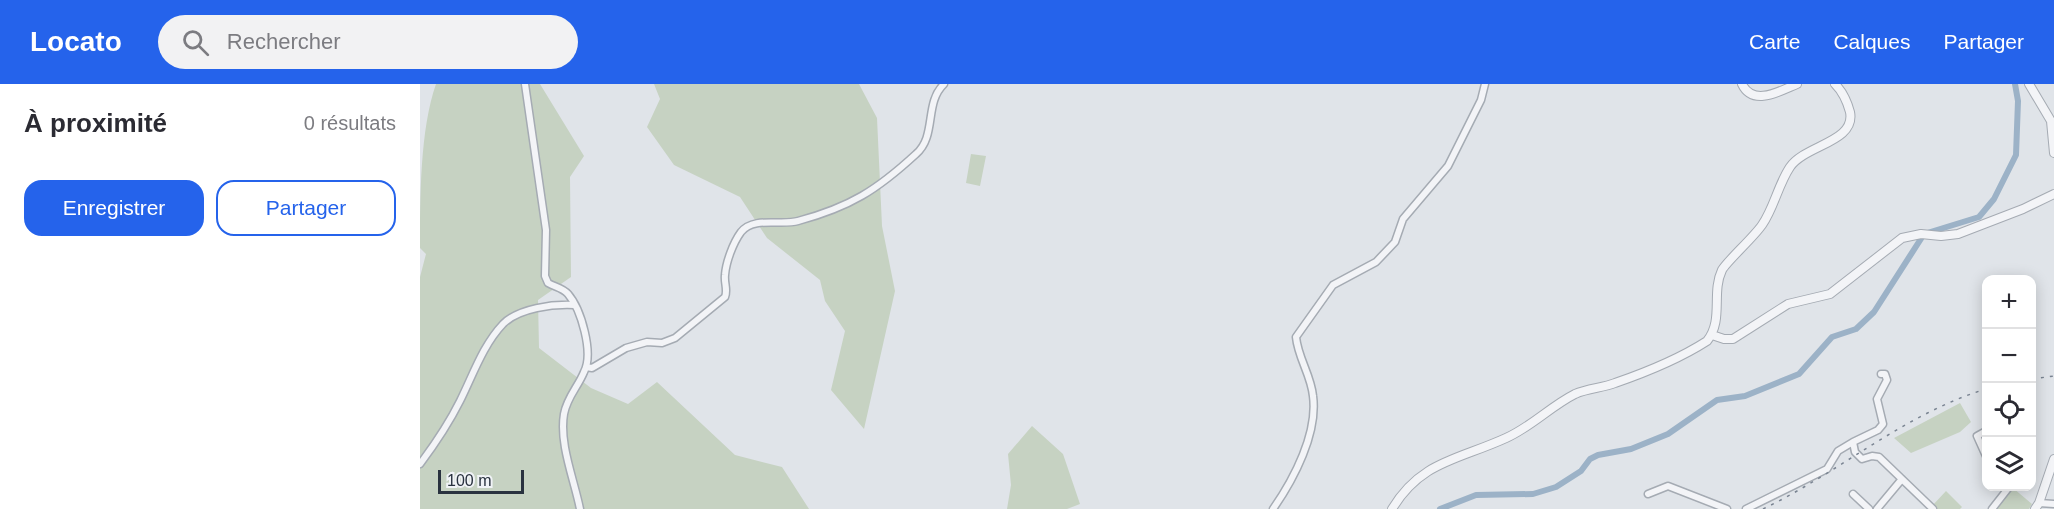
<!DOCTYPE html>
<html lang="fr">
<meta charset="utf-8">
<style>
body{margin:0;font-family:Helvetica,sans-serif;background:#f2f2f3;color:#2b2b33}
.controls{position:absolute;right:18px;bottom:18px;display:grid;overflow:hidden;border-radius:12px;box-shadow:0 3px 15px #0003}
.controls button{width:54px;height:54px;display:grid;place-items:center;padding:0;border:0;border-bottom:2px solid #e1e1e2;background:#fff;color:#2b2b33;font:30px sans-serif}
.scale{position:absolute;left:18px;bottom:15px;width:86px;box-sizing:border-box;padding-left:6px;border:3px solid #29323f;border-top:0;font-size:16px;line-height:21px;white-space:nowrap;color:#29323f;-webkit-text-stroke:4px #f0f3f6;paint-order:stroke}
.list{margin:0;padding:0;list-style:none}
h2{display:flex;justify-content:space-between;align-items:center;height:78px;margin:0;padding:0 24px;font-size:26px}
h2 small{font-size:20px;font-weight:400;color:#7c7c81}
.actions{display:flex;gap:12px;padding:18px 24px}
.actions a{flex:1;padding:14px 0;border:2px solid #2563eb;border-radius:18px;text-align:center;font-size:21px;color:#2563eb}
.actions .main{background:#2563eb;color:#fff}
.icon{flex:none;width:33px;height:33px;fill:none;stroke:currentColor;stroke-width:2;stroke-linecap:round;stroke-linejoin:round}
.map{position:relative;flex:none;width:1634px;height:425px;overflow:hidden}
header{display:flex;align-items:center;gap:36px;box-sizing:border-box;height:84px;padding:0 30px;background:#2563eb;color:#fff}
header strong{font-size:28px}
nav{display:flex;gap:33px;margin-inline-start:auto;font-size:21px}
.search{width:420px;height:54px;background:#f2f2f3;display:flex;align-items:center;gap:15px;box-sizing:border-box;padding:0 21px;border-radius:33px;color:#7c7c81;font-size:22px}
main{display:flex}
aside{flex:1;background:#fff}
.map>svg:first-child{display:block}
.green{fill:#c6d2c2}
.lines{fill:none;stroke-linecap:round;stroke-linejoin:round}
.canal{stroke:#9cb2c7;stroke-width:6}
.minor-casing{stroke:#a5abb3;stroke-width:9}
.tertiary-casing{stroke:#a5abb3;stroke-width:10}
.minor{stroke:#f3f4f7;stroke-width:6}
.tertiary{stroke:#f3f4f7;stroke-width:8}
.rail{stroke:#7a8492;stroke-width:1.5;stroke-dasharray:3 6;stroke-linecap:butt}
</style>
<header>
<strong>Locato</strong>
<div class="search"><svg class="icon" aria-label="search" viewBox="0 0 24 24"><circle cx="10" cy="10" r="6"/><path d="M15 15l6 6"/></svg>Rechercher</div>
<nav><a>Carte</a><a>Calques</a><a>Partager</a></nav>
</header>
<main>
<aside>
<h2>À proximité<small>0 résultats</small></h2>
<ul class="list">
</ul>
<div class="actions"><a class="main">Enregistrer</a><a>Partager</a></div>
</aside>
<div class="map">
<svg width="1634" height="425" viewBox="0 0 1634 425">
<rect width="100%" height="100%" fill="#e0e4e9"/>
<path class="green" d="M16,0H120L164,72L150,93L151,193L118,216L119,264L171,304L208,320L237,298L315,371L362,383L389,425H0V193L6,170L0,164C0,115 0,45 16,0Z
M234,0H439L457,34L462,142L475,207L444,345L411,306L425,247L405,217L400,196L347,154L320,113L254,81L227,43L240,15Z
M551,70L566,72L560,102L546,99Z
M1540,319L1551,338L1540,348L1491,369L1474,354Z
M612,342L643,370L660,420L647,425H587L591,401L588,370Z
M1593,404L1612,420L1609,425H1577Z
M1526,407L1542,423L1540,425H1516L1512,422Z"/>
<g class="lines">
<path class="canal" d="M1020,425L1056,411L1113,410L1136,403L1161,387L1170,375L1178,371L1211,365L1248,350L1297,316L1325,312L1379,290L1412,253L1436,245L1454,228L1504,150L1559,133L1574,115L1596,71L1598,17L1595,0"/>
<g class="minor-casing">
<path id="minor" d="M105,0L126,146L125,192L128,199C135,203 143,204 148,210C161,225 174,269 164,288C158,303 147,313 144,330C139,360 154,395 160,425
M166,283L172,284L206,264L227,258L242,259L255,254L305,213C308,206 304,199 305,191C306,178 313,159 321,148C334,132 361,142 378,137C430,123 457,106 496,70C517,52 504,19 524,0
M1461,290H1465L1467,296L1457,315L1463,340L1458,346L1433,358L1435,368L1442,375L1452,372L1459,373L1513,425
M1566,347L1557,352L1566,372
M0,380C15,360 29,339 40,317C53,291 63,261 83,240C99,224 133,220 154,221
M1228,410L1248,402L1307,425
M1433,410L1449,425
M1619,419L1634,420
M853,425C874,395 898,349 893,312C891,291 878,274 876,253L913,201L956,178L975,158L983,135L1028,82L1061,16L1065,0
M1326,425L1407,385L1418,367L1433,358
M1457,425L1482,395
M1572,425L1590,402"/>
</g>
<g class="tertiary-casing">
<path id="tertiary" d="M1322,0C1333,23 1360,7 1377,0
M1609,0L1631,37L1634,69
M1292,251L1304,255H1313L1368,220L1410,210L1482,154L1501,150L1521,152L1538,150L1603,125L1634,110
M972,425C1001,377 1038,376 1086,354C1111,343 1131,322 1155,310C1168,304 1183,304 1195,299C1227,288 1259,275 1287,257C1304,236 1291,209 1302,186C1307,177 1333,154 1342,141C1354,124 1358,101 1370,83C1385,61 1436,58 1430,28C1427,17 1423,8 1415,0
M1615,425L1619,419L1634,375"/>
</g>
<use href="#minor" class="minor"/>
<use href="#tertiary" class="tertiary"/>
<path class="rail" d="M1612,295L1634,292
M1343,425C1420,388 1484,330 1566,305"/>
</g>
</svg>
<div class="controls">
<button>+</button>
<button>−</button>
<button><svg class="icon" aria-label="locate" viewBox="0 0 24 24"><circle cx="12" cy="12" r="6"/><path d="M12 2v4M12 18v4M2 12h4M18 12h4"/></svg></button>
<button><svg class="icon" aria-label="layers" viewBox="0 0 24 24"><path d="M12 4l9 5-9 5-9-5zM3 14l9 5 9-5"/></svg></button>
</div>
<div class="scale">100 m</div>
</div>
</main>
